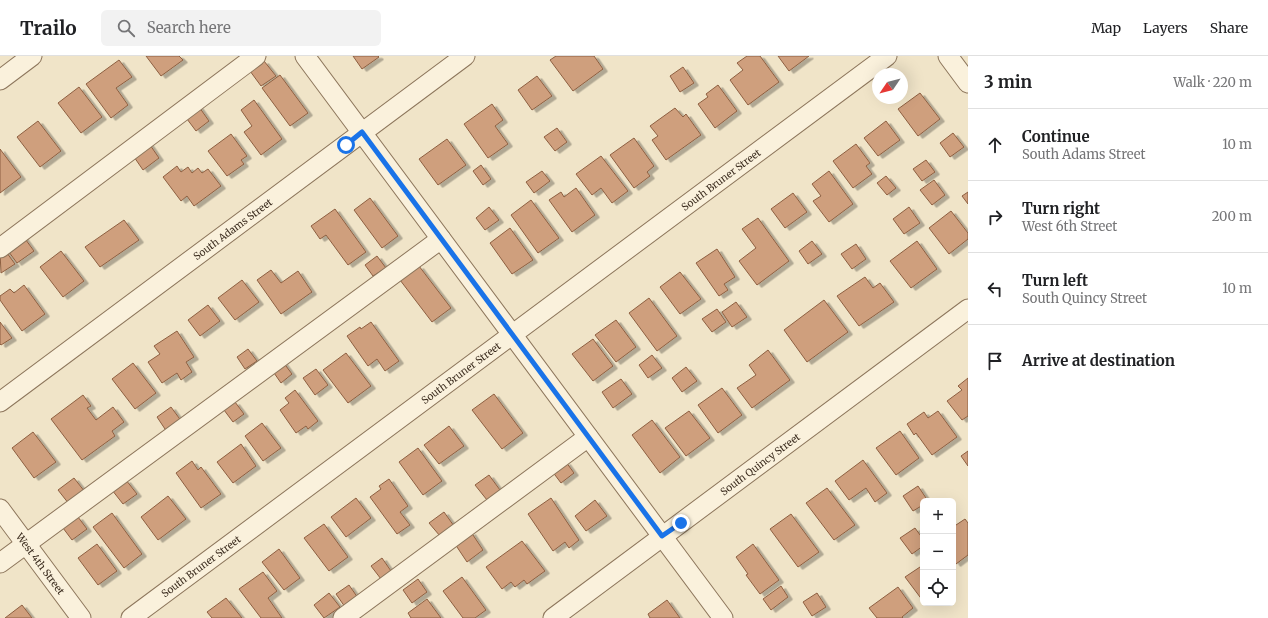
<!DOCTYPE html>
<meta charset="utf-8">
<style>
body{margin:0;font-family:Merriweather,serif;background:#f2f2f2;color:#202124}
.controls{position:absolute;right:12px;bottom:12px;display:grid;overflow:hidden;border-radius:6px;box-shadow:0 4px 16px #0002}
.controls button{width:36px;height:36px;display:grid;place-items:center;padding:0;border:0;border-bottom:1px solid #e0e0e0;background:#fff;color:#202124;font:20px sans-serif}
.compass{position:absolute;left:872px;top:12px;width:36px;height:36px;border-radius:50%;background:#fff;box-shadow:0 4px 16px #0002;rotate:235deg}
.stop{position:absolute;width:12px;height:12px;margin:-9px;border:3px solid #1a73e8;border-radius:50%;background:#fff}
.stop.end{background:#1a73e8;border-color:#fff;box-shadow:0 1px 4px #0008}
.list{margin:0;padding:0;list-style:none}
h2{display:flex;justify-content:space-between;align-items:center;height:52px;margin:0;padding:0 16px;font-size:17px}
h2 small{font-size:13px;font-weight:400;color:#757577}
.list li{display:grid;grid-template-columns:26px 1fr auto;gap:12px;align-items:center;box-sizing:border-box;height:72px;padding:0 16px;border-top:1px solid #e0e0e0}
.list b{display:block;font-size:15px;white-space:nowrap}
.list p{margin:0;font-size:13px;white-space:nowrap;color:#757577}
.list em{font-size:13px;font-style:normal;color:#757577}
.icon{flex:none;width:22px;height:22px;fill:none;stroke:currentColor;stroke-width:2;stroke-linecap:round;stroke-linejoin:round}
.map{position:relative;flex:none;width:968px;height:562px;overflow:hidden}
header{display:flex;align-items:center;gap:24px;box-sizing:border-box;height:56px;padding:0 20px;background:#fff;border-bottom:1px solid #e0e0e0}
header strong{font-size:19px}
nav{display:flex;gap:22px;margin-inline-start:auto;font-size:14px}
.search{width:280px;height:36px;background:#f2f2f2;display:flex;align-items:center;gap:10px;box-sizing:border-box;padding:0 14px;border-radius:6px;color:#757577;font-size:15px}
main{display:flex}
aside{flex:1;background:#fff}
.map>svg:first-child{display:block}
.building{fill:#cf9f7d;stroke:#8d5f41;filter:url(#shadow)}
.lines{fill:none;stroke-linecap:round;stroke-linejoin:round}
.minor-casing{stroke:#8d765c;stroke-width:21}
.minor{stroke:#faf1dc;stroke-width:19}
.route{stroke:#1a73e8;stroke-width:5}
.labels{text-anchor:middle;stroke-width:4;stroke-linejoin:round;paint-order:stroke}
.street-label{font-size:10px;fill:#3d2e20;stroke:#f7eed8}
</style>
<header>
<strong>Trailo</strong>
<div class="search"><svg class="icon" aria-label="search" viewBox="0 0 24 24"><circle cx="10" cy="10" r="6"/><path d="M15 15l6 6"/></svg>Search here</div>
<nav><a>Map</a><a>Layers</a><a>Share</a></nav>
</header>
<main>
<div class="map">
<svg width="968" height="562" viewBox="0 0 968 562">
<defs>
<filter id="shadow"><feDropShadow dx="4.5" dy="2.5" stdDeviation="0" flood-color="#0004"/></filter>
</defs>
<rect width="100%" height="100%" fill="#f0e4c8"/>
<path class="building" d="M146,0H179L183,4L161,20Z
M353,0H378L379,1L362,13Z
M556,0H594L603,13L573,35L550,4Z
M747,0H760L779,26L748,49L730,24L743,14L737,7Z
M778,0H809L789,15Z
M119,4L132,21L116,32L128,49L111,62L86,28Z
M264,5L276,20L261,30L250,15Z
M683,11L694,27L680,36L670,20Z
M280,19L308,57L290,70L262,32Z
M537,20L552,40L532,54L518,34Z
M718,29L737,55L715,72L698,48L708,41L706,38Z
M79,31L102,61L81,77L58,47Z
M920,37L940,63L918,80L898,53Z
M254,44L282,83L261,99L244,76L252,70L241,54Z
M197,48L209,65L196,75L184,59Z
M492,48L503,64L495,70L508,88L488,102L464,68Z
M675,52L683,61L686,58L701,79L666,104L652,84L658,80L650,70Z
M38,65L61,95L40,111L17,81Z
M886,65L900,84L878,100L864,82Z
M557,72L567,86L555,95L544,81Z
M953,77L964,91L950,101L940,87Z
M231,78L247,100L241,104L244,108L227,120L208,95Z
M634,82L654,110L647,116L650,120L634,132L610,99Z
M447,83L466,109L438,129L419,103Z
M148,86L159,102L143,114L132,98Z
M856,88L870,107L866,110L872,118L853,132L833,105Z
M0,93L21,121L0,137Z
M601,100L628,135L612,147L601,132L592,139L576,118Z
M926,104L935,116L922,125L913,113Z
M481,109L491,123L483,129L473,115Z
M177,110L181,116L188,111L192,117L198,112L202,117L208,113L221,130L194,150L187,140L181,145L163,121Z
M542,115L550,125L534,137L526,126Z
M829,115L853,148L829,166L813,145L821,140L812,128Z
M886,120L896,132L887,139L877,127Z
M934,124L945,139L932,149L920,134Z
M576,132L595,159L572,176L549,144L561,136L564,141Z
M968,136V148L962,140Z
M793,137L807,156L785,172L771,153Z
M370,142L398,180L382,192L354,154Z
M531,144L559,182L538,197L511,159Z
M489,151L499,164L485,174L476,162Z
M909,151L920,167L904,178L893,163Z
M335,153L366,196L348,209L326,179L320,183L311,170Z
M951,155L968,177V183L949,198L929,172Z
M758,162L789,205L757,229L739,205L756,192L742,173Z
M124,164L139,184L100,211L85,191Z
M510,172L533,204L512,218L490,187Z
M23,180L34,195L17,207L6,192Z
M812,185L822,198L808,208L799,195Z
M917,185L937,213L911,232L890,205Z
M856,188L866,203L852,213L841,198Z
M4,193L15,208L1,217L0,196Z
M717,193L735,221L724,228L728,234L719,240L696,207Z
M61,195L84,225L63,241L40,211Z
M377,200L386,212L373,220L365,209Z
M419,210L451,252L432,266L400,224Z
M271,214L281,227L298,215L312,236L281,258L257,224Z
M680,216L701,243L680,258L660,231Z
M865,221L873,232L880,227L894,246L859,270L837,240Z
M242,224L259,246L235,264L218,242Z
M24,229L45,258L22,275L0,244V240L10,233L14,237Z
M649,242L677,280L657,295L629,257Z
M824,244L848,276L807,306L784,274Z
M736,246L747,261L732,271L722,256Z
M208,249L220,265L200,280L188,264Z
M717,253L726,266L712,276L702,263Z
M616,264L636,291L616,306L595,279Z
M0,266L12,282L1,289L0,288Z
M371,266L399,305L385,315L377,303L368,310L347,280L360,271L361,273Z
M177,275L194,301L186,306L192,316L181,324L177,317L162,327L148,306L160,298L154,290Z
M593,283L613,310L593,325L572,298Z
M248,293L257,305L245,313L237,301Z
M768,294L790,324L752,352L737,332L756,319L749,309Z
M346,297L371,330L348,347L323,314Z
M652,299L662,312L648,322L639,309Z
M283,306L292,318L281,327L272,314Z
M133,307L156,337L135,353L112,323Z
M686,311L697,325L682,336L672,322Z
M316,313L328,329L315,339L303,322Z
M968,322V360L962,364L947,345L962,334L958,330Z
M621,323L632,338L613,352L602,336Z
M722,332L742,359L718,377L698,349Z
M295,334L318,365L308,373L306,370L296,377L280,354L289,347L285,342Z
M494,338L523,377L502,393L472,354Z
M83,339L91,350L87,352L96,364L113,351L124,366L112,375L115,380L82,404L51,363Z
M235,346L244,358L233,366L224,354Z
M171,351L182,366L167,376L157,361Z
M689,355L710,382L686,400L665,372Z
M938,355L957,381L932,399L916,377L914,379L907,368L924,356L928,362Z
M652,364L680,401L660,417L632,379Z
M262,367L281,392L263,405L245,380Z
M449,370L464,390L439,408L424,389Z
M900,375L919,402L896,419L876,392Z
M33,376L56,406L34,422L12,392Z
M241,388L256,410L233,427L217,406Z
M418,392L442,425L423,439L399,406Z
M968,395V410L961,400Z
M863,404L887,437L875,446L866,432L849,444L835,425Z
M192,405L198,414L201,411L221,438L201,452L176,417Z
M566,406L574,417L561,427L552,415Z
M489,419L500,434L487,444L475,429Z
M74,422L85,436L69,448L58,434Z
M389,423L408,450L400,456L410,469L397,478L370,441L381,433L379,430Z
M126,424L137,438L123,448L112,434Z
M918,430L928,445H923V449L913,455L903,440Z
M827,432L855,469L834,484L806,447Z
M168,440L186,463L158,484L141,461Z
M356,442L371,462L346,481L331,461Z
M551,442L579,484L569,492L565,486L553,495L528,458Z
M595,444L607,460L586,475L575,460Z
M444,456L454,470L440,480L429,467Z
M112,457L142,498L124,512L93,471Z
M791,458L819,496L798,511L770,473Z
M78,461L87,473L72,484L63,472Z
M965,463L968,467V499L956,508L953,504V471Z
M324,468L348,501L329,515L304,482Z
M915,472L923,483V490L912,498L900,482Z
M471,476L483,494L467,506L455,488Z
M522,485L545,515L527,528L524,524L515,531L511,526L502,533L486,511Z
M97,488L117,515L98,529L78,502Z
M753,488L779,524L760,538L746,519L748,518L736,501Z
M279,493L300,522L284,534L262,506Z
M382,502L391,515L381,523L371,510Z
M923,509V545L905,521Z
M263,516L277,535L268,542L282,562H261L239,533Z
M462,521L486,554L475,562H463L443,535Z
M418,523L427,536L412,547L403,534Z
M349,529L358,542L345,551L336,538Z
M781,530L788,541L771,554L763,543Z
M898,531L913,552L902,561L903,562H877L869,552Z
M329,537L340,551L324,562L314,549Z
M817,537L826,551L812,560L803,546Z
M226,542L242,562H212L207,556Z
M427,543L441,562H411L408,557Z
M667,544L680,562H650L648,558Z
M22,549L32,562H5Z"/>
<g class="lines">
<g class="minor-casing">
<g id="minor">
<path d="M305,0L723,562"/>
<path d="M948,0L968,27"/>
<path d="M0,24L32,0"/>
<path d="M0,192L256,0"/>
<path id="s1" d="M0,346L465,0"/>
<path id="s2" d="M0,453L81,562"/>
<path d="M0,507L441,183"/>
<path id="s3" d="M131,562L887,0"/>
<path d="M343,562L588,381"/>
<path id="s4" d="M553,562L968,253"/>
</g>
</g>
<use href="#minor" class="minor"/>
</g>
<g class="lines">
<path class="route" d="M346,89L362,76L662,480L681,467"/>
</g>
<g class="labels">
<g class="street-label">
<text dy="4" stroke="none"><textPath href="#s3" startOffset="735">South Bruner Street</textPath></text>
<text dy="4" stroke="none"><textPath href="#s1" startOffset="290">South Adams Street</textPath></text>
<text dy="4" stroke="none"><textPath href="#s3" startOffset="411">South Bruner Street</textPath></text>
<text dy="4" stroke="none"><textPath href="#s4" startOffset="258">South Quincy Street</textPath></text>
<text dy="4" stroke="none"><textPath href="#s2" startOffset="68">West 4th Street</textPath></text>
<text dy="4" stroke="none"><textPath href="#s3" startOffset="87">South Bruner Street</textPath></text>
</g>
</g>
</svg>
<div class="controls">
<button>+</button>
<button>−</button>
<button><svg class="icon" aria-label="locate" viewBox="0 0 24 24"><circle cx="12" cy="12" r="6"/><path d="M12 2v4M12 18v4M2 12h4M18 12h4"/></svg></button>
</div>
<svg class="compass" viewBox="-18 -18 36 36"><path d="M0-13l5 13h-10z" fill="#e53935"/><path d="M0 13l5-13h-10z" fill="#757577"/></svg>
<div class="stop" style="left:346px;top:89px"></div>
<div class="stop end" style="left:681px;top:467px"></div>
</div>
<aside>
<h2>3 min<small>Walk · 220 m</small></h2>
<ul class="list">
<li><svg class="icon" aria-label="ahead" viewBox="0 0 24 24"><path d="M12 20V5M6 11l6-6 6 6"/></svg><div><b>Continue</b><p>South Adams Street</p></div><em>10 m</em></li>
<li><svg class="icon" aria-label="right" viewBox="0 0 24 24"><path d="M7 20v-9h11M14 6l5 5-5 5"/></svg><div><b>Turn right</b><p>West 6th Street</p></div><em>200 m</em></li>
<li><svg class="icon" aria-label="left" viewBox="0 0 24 24"><path d="M17 20v-9H6M10 6l-5 5 5 5"/></svg><div><b>Turn left</b><p>South Quincy Street</p></div><em>10 m</em></li>
<li><svg class="icon" aria-label="arrive" viewBox="0 0 24 24"><path d="M6 21V4h12l-3 4 3 4H6"/></svg><div><b>Arrive at destination</b></div></li>
</ul>
</aside>
</main>
